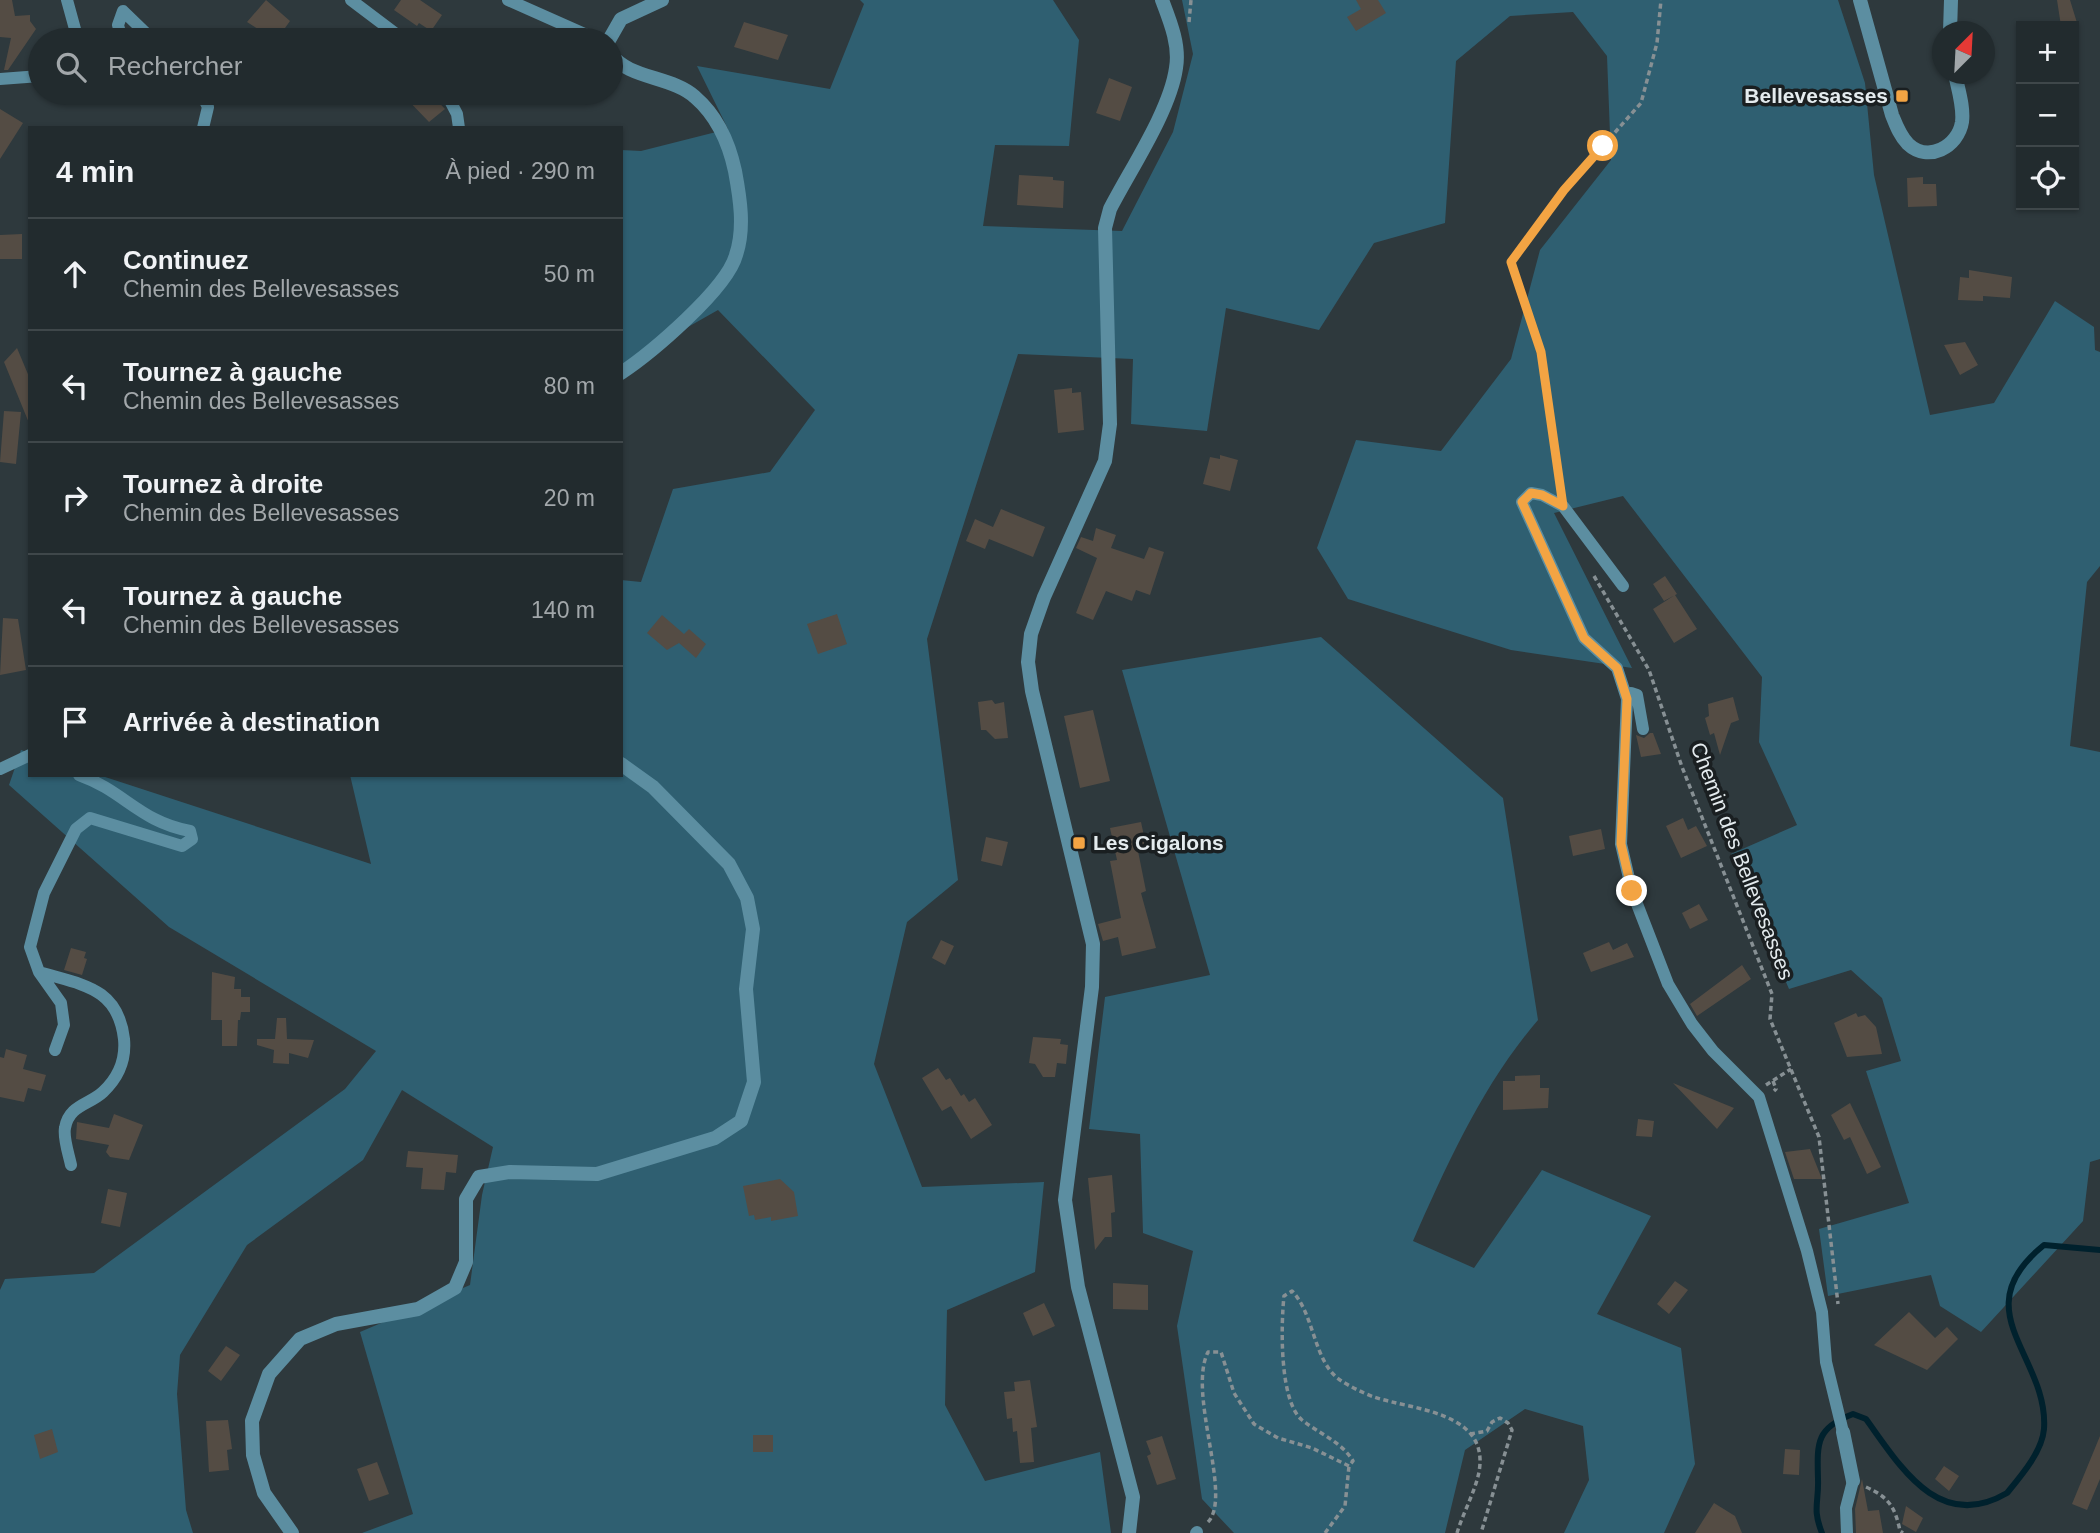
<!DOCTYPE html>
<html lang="fr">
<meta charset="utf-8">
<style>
body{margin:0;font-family:Helvetica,sans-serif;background:#2e373a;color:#f1f3f6}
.controls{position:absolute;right:21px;top:21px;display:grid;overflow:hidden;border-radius:0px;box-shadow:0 2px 5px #0004}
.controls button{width:63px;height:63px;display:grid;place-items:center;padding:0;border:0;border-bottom:2px solid #3f474a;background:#222b2e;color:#f1f3f6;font:35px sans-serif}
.compass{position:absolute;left:1932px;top:21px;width:63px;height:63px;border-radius:50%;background:#222b2e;box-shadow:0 2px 5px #0004;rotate:24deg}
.stop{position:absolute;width:21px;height:21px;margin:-16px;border:5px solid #f3a443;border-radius:50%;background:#fff}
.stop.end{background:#f3a443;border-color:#fff;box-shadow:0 2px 7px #0008}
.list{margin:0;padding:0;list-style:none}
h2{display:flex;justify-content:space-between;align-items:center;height:91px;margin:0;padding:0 28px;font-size:30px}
h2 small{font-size:23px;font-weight:400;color:#a2a7aa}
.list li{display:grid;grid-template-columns:46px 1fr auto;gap:21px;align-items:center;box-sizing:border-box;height:112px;padding:0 28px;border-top:2px solid #3f474a}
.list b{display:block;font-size:26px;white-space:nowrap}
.list p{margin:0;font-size:23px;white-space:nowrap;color:#a2a7aa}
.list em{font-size:23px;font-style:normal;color:#a2a7aa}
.icon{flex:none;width:38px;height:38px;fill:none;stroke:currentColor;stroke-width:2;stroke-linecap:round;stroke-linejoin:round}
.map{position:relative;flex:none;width:2100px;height:1533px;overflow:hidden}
.search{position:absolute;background:#222b2e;box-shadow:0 2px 5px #0004;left:28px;top:28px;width:595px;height:77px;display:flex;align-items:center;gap:18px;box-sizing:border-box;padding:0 24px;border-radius:38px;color:#a2a7aa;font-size:26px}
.panel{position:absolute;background:#222b2e;box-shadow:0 2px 5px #0004;left:28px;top:126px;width:595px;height:651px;border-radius:0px}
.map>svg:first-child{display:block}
.green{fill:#2f5f71}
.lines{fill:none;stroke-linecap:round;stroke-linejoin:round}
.stream{stroke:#00212d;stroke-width:6}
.building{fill:#544c44}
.path{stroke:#879094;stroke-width:3.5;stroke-dasharray:5 3.5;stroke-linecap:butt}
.service{stroke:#5c8ea1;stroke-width:12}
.minor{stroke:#5c8ea1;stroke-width:14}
.tertiary{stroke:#5c8ea1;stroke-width:14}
.route{stroke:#f3a443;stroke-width:9}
.poi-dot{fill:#f3a443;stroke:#1a1f21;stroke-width:2.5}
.labels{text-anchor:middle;stroke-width:7;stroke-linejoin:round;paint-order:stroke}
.poi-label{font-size:21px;font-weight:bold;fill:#e4ebee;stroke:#1a1f21;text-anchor:end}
.street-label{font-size:21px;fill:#e4ebee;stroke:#1a1f21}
</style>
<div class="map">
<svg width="2100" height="1533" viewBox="0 0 2100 1533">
<rect width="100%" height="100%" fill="#2e393d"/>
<path class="green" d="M860,0H1053L1079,40L1069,146L995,145L983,226L1122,231L1173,132L1193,54L1182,0H1838L1865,83L1874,175L1930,415L1994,403L2055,301L2094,327L2095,350L2100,352V566L2087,582L2070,746L2100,752V1159L2090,1162L2083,1221L1981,1332L1940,1306L1931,1275L1828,1296L1819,1229L1909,1203L1866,1071L1901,1061L1882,998L1851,970L1789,989L1731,854L1797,825L1759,742L1762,677L1623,496L1554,513L1632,668L1511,650L1348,599L1317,548L1356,440L1441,451L1511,359L1540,250L1611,160L1607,56L1573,12L1510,16L1456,61L1445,223L1374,243L1319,330L1226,308L1207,431L1131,424L1133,359L1018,354L927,639L958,880L907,922L874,1064L922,1187L1044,1182L1035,1272L947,1310L945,1405L985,1481L1100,1452L1111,1533H362L413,1514L360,1332L470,1285L482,1195L493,1147L402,1090L363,1160L247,1245L180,1355L177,1394L186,1510L193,1533H0V1290L5,1279L94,1273L345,1089L376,1051L169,927L9,785L21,750L30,753V775H99L371,864L350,775H621V580L641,582L673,489L770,472L815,410L718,310L621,365V150L641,151L728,129L697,66L830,89L864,4Z
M1321,637L1503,798L1538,1020C1483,1084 1447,1164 1413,1241L1474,1268L1542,1170L1651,1216L1597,1314L1681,1348L1695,1464L1664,1533H1564L1589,1480L1583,1426L1525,1409L1465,1450L1445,1533H1234L1202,1499L1177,1326L1193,1251L1143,1233L1140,1134L1089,1129L1105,997L1210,975L1122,670Z"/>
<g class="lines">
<path class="stream" d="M1822,1533C1812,1508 1819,1503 1818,1479C1817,1442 1816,1428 1853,1414L1866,1419C1900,1466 1939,1533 2007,1493C2021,1476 2042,1452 2044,1429C2049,1356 1962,1311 2044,1245L2100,1250"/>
</g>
<path class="building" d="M0,0H12L15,16L30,15V21L36,29L8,70H4L11,38L0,37Z
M266,0L290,21L285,28L301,40H275L247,22Z
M401,0H420L442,15L431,31L419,23L417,26L394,10Z
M1356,0H1378L1386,13L1356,31L1347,17L1361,9Z
M2057,0H2070L2078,26H2061Z
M744,22L788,35L778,60L734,47Z
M1109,78L1132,87L1120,121L1096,113Z
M401,93H430L445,109L429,122Z
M0,109L23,123L0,159Z
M1019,175L1053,177V180L1064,181L1063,208L1017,205Z
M1923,177V184H1936L1937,206L1908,207L1907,178Z
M22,234V259H0V235Z
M1969,270L2012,277L2010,298L1983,296V301L1958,300L1960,277L1969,278Z
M1965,342L1978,365L1960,375L1944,345Z
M17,348L30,379L29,423L4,362Z
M1072,388V393L1081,392L1084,430L1058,433L1054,390Z
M4,411L21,412L16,464L0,462Z
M1220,455L1238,460L1230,491L1203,484L1210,457L1220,459Z
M1001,509L1045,527L1033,557L989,539L985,549L966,541L975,519L993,527Z
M1096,528L1116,535L1111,548L1144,559L1149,547L1164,552L1150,595L1136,590L1132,601L1106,591L1093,620L1076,613L1097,558L1076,548L1081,537L1093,541Z
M1665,576L1677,594L1664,601L1653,584Z
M1675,595L1697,629L1674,643L1653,609Z
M837,614L847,644L818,654L807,624Z
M662,615L684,634L689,629L706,644L696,658L679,643L667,650L647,633Z
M3,618L18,619L26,670L0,675Z
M1733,697L1739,720L1731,723L1720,755L1714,733L1710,735L1705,718L1709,716L1708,704Z
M992,700L995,704L1004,702L1008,738L995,739L986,730H981L978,702Z
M1093,710L1110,781L1080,788L1064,716Z
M1650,733H1653L1661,754L1641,757L1636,735L1644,738Z
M1683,818L1688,830L1696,826L1707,846L1681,858L1666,826Z
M1141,822L1146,845L1137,846L1146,891L1141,893L1156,948L1122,956L1118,937L1103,941L1098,924L1121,918L1110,861L1117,860L1110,828Z
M1601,829L1605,849L1573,856L1569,836Z
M986,837L1008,842L1002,866L981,861Z
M1699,904L1708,920L1690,929L1682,913Z
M941,940L954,946L945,965L932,958Z
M1609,942L1613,950L1627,943L1634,957L1591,972L1583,953Z
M71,948L86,952L84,958L87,959L82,975L64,970Z
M1742,965L1751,979L1697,1016L1690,1004Z
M212,972L235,977L234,989H241V997H250V1012H241L240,1020H238L237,1046H222V1020H211Z
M1856,1013L1858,1017L1865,1015L1876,1027L1882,1054L1847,1057L1834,1023Z
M277,1018H286L287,1039L314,1040L308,1058L289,1053V1064L273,1063L274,1050L257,1045V1039H275Z
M1033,1037L1061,1039L1060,1044L1068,1045L1066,1064L1057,1063L1055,1077H1043L1035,1064L1029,1063Z
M6,1049L27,1055L23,1069L46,1075L41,1091L28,1088L24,1102L0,1097V1057L4,1058Z
M938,1068L946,1080L950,1078L961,1096L964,1094L969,1102L975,1098L992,1125L971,1139L951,1106L942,1111L922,1078Z
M1540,1075V1088H1549L1548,1108L1503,1110V1081H1515V1076Z
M1673,1083L1734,1108L1717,1129Z
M1850,1103L1881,1167L1867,1174L1850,1137L1844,1140L1831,1115Z
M114,1114L143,1125L129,1160L110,1157L106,1152L109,1145L76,1139L77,1122L109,1128Z
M1638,1119L1654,1121L1652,1137L1636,1136Z
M1810,1149L1822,1179H1794L1785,1152Z
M408,1151L458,1155L456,1173L446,1172L444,1190L421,1189L423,1168L406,1167Z
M1112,1175L1115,1212L1111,1213L1112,1237H1105L1095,1250L1088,1178Z
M780,1179L794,1192L798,1216L771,1221V1217L755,1220L754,1215L749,1216L743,1186Z
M108,1189L127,1193L120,1227L101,1223Z
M1675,1281L1688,1290L1669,1314L1657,1304Z
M1113,1283L1148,1285V1310L1113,1309Z
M1044,1303L1055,1326L1033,1336L1023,1313Z
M1909,1312L1935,1338L1947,1327L1958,1339L1927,1370L1874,1345Z
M226,1346L240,1355L221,1381L208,1371Z
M1030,1380L1037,1427L1031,1428L1034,1462L1020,1463L1017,1431L1013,1432L1012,1418L1007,1419L1004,1392L1015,1391L1014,1382Z
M228,1420L232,1449L227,1450L229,1470L209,1472L206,1421Z
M52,1429L58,1452L40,1459L34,1435Z
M753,1435H773V1452H753Z
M1162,1436L1176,1479L1157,1485L1147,1456L1151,1454L1146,1441Z
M2100,1436V1479L2087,1510L2072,1504Z
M1785,1449L1800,1450L1799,1475L1783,1474Z
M377,1462L389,1494L369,1501L357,1469Z
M1944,1466L1959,1476L1949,1491L1935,1479Z
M1862,1479L1868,1511L1879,1510L1883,1533H1856L1855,1509Z
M1714,1503L1735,1516L1742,1533H1695Z
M1906,1506L1923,1518L1916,1532L1902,1524Z"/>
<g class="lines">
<path class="path" d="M1189,22L1191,0
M1561,489L1541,352L1511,262L1564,190L1641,103L1657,43L1661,0
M1594,576L1649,670L1682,767L1772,994L1770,1019L1819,1137L1838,1304
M1773,1081L1776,1089L1774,1091
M1766,1085L1791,1069
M1470,1434L1487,1431L1492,1422L1500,1418L1508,1423L1512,1430L1481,1533
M1866,1487C1888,1497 1895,1506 1900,1531L1903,1533
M1208,1522C1233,1496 1187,1394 1208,1352H1221L1234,1393L1254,1424L1278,1438L1312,1448L1349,1466L1353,1461C1342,1442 1318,1433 1302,1420C1279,1401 1281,1324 1284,1296L1292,1291C1315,1315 1313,1361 1340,1380C1349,1386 1363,1393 1374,1397C1412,1410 1490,1411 1479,1472C1475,1492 1463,1513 1457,1533
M1325,1533L1345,1506L1349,1466"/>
<path class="service" d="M67,0L78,40
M351,0L404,40
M508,0L598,40
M122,40L118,25L123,11L153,40
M0,79L40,76
M201,93L208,107L203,128
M446,93L457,114L459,128
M1623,586L1563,506L1542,495L1531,493L1522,502L1584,638L1617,668L1627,699L1621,844L1632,891L1668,984L1692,1024L1713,1051L1759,1097L1807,1251L1822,1312L1826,1362L1843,1432
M1627,699L1631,693L1637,695L1643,729
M0,769L30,755
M39,972C82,985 118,987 124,1039C126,1060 118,1078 103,1092C89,1105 69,1105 65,1128C63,1138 69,1155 71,1165
M55,1050L64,1025L61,1003L39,972L30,947L44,893L76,829L90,818L182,846L192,839L190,831C140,822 124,791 79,775
M1196,1533L1197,1532
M1847,1533L1846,1508L1853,1481"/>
<path class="minor" d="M609,40L621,19L662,0
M611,54C628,79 672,76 695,97C717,116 729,143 735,171C740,198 745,228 736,255C727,289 651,353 621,373
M1843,1432L1853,1481
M292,1533L264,1493L253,1455L252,1421L269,1374L300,1339L336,1324L418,1309L455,1288L466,1262V1199L479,1177L510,1172L597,1174L715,1138L741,1121L754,1082L746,989L753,929L747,898L729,864L653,787L621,764
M1129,1533L1133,1497L1078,1287L1065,1200L1092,987L1093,944L1032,691L1028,662L1031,634L1044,597L1105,461L1110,424L1105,228L1110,209C1130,170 1170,111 1176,68C1180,45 1170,21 1162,0"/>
<path class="tertiary" d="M1860,0L1892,115C1896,125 1900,136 1908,144C1928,163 1958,147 1962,122C1964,107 1958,89 1955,74
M1950,32L1951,0"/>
</g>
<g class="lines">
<path class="route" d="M1603,146L1564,190L1511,262L1541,352L1563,506L1542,495L1531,493L1522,502L1584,638L1617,668L1627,699L1621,844L1632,891"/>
</g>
<g class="poi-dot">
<rect x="1895" y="89" width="14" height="14" rx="3.5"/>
<rect x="1072" y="836" width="14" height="14" rx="3.5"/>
</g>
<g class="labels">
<g class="poi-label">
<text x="1888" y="103">Bellevesasses</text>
<text x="1093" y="850" text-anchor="start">Les Cigalons</text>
</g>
<g class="street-label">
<text transform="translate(1742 861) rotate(69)" y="7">Chemin des Bellevesasses</text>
</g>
</g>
</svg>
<div class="controls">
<button>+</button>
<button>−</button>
<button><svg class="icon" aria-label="locate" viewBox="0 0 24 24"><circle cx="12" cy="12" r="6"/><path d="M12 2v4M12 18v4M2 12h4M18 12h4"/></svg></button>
</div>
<svg class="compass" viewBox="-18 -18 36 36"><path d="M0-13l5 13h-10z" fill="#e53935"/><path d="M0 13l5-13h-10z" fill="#a2a7aa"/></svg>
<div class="stop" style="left:1603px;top:146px"></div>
<div class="stop end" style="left:1632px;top:891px"></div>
<div class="search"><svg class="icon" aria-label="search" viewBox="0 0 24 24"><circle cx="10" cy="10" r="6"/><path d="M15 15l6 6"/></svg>Rechercher</div>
<section class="panel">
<h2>4 min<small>À pied · 290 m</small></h2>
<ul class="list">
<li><svg class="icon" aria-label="ahead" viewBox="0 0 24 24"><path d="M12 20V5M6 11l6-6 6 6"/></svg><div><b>Continuez</b><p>Chemin des Bellevesasses</p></div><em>50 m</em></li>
<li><svg class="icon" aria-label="left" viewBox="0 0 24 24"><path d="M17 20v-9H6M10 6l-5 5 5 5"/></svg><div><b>Tournez à gauche</b><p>Chemin des Bellevesasses</p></div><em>80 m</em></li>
<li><svg class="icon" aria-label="right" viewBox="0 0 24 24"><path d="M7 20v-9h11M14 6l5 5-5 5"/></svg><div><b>Tournez à droite</b><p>Chemin des Bellevesasses</p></div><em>20 m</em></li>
<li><svg class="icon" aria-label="left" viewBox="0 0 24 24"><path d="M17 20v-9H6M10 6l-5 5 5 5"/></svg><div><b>Tournez à gauche</b><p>Chemin des Bellevesasses</p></div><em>140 m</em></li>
<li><svg class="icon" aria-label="arrive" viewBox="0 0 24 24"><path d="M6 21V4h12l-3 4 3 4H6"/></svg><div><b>Arrivée à destination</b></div></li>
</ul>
</section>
</div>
